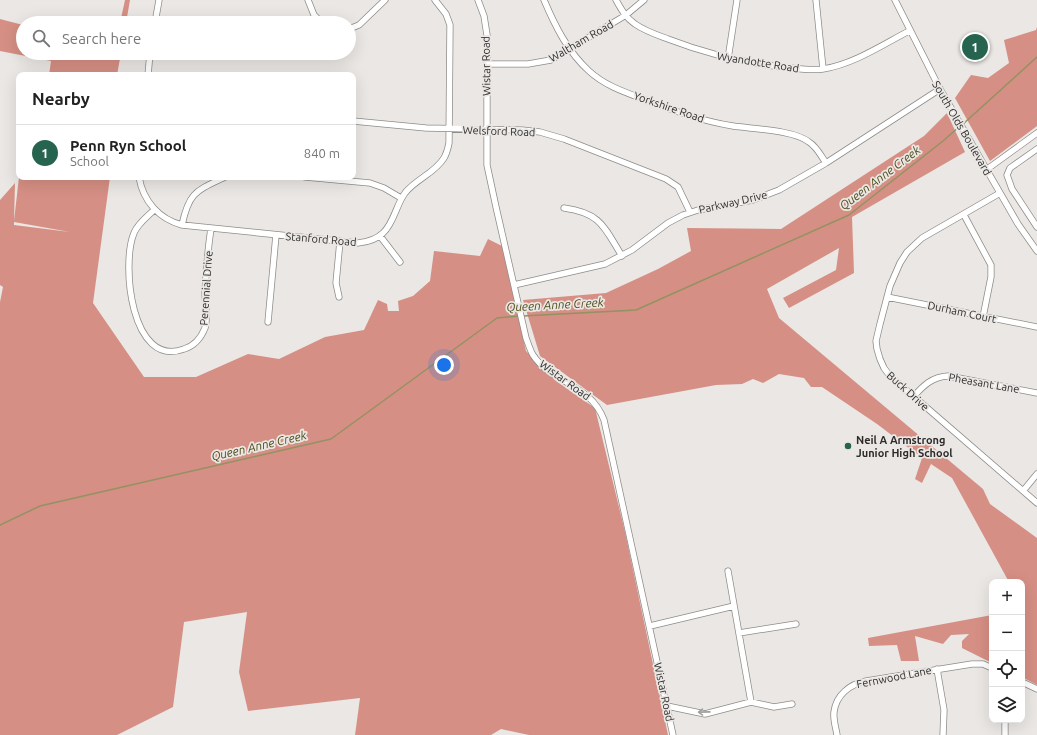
<!DOCTYPE html>
<meta charset="utf-8">
<style>
body{margin:0;font-family:Ubuntu,sans-serif;background:#f6f6f6;color:#222}
.controls{position:absolute;right:12px;bottom:12px;display:grid;overflow:hidden;border-radius:8px;box-shadow:0 4px 16px #0002}
.controls button{width:36px;height:36px;display:grid;place-items:center;padding:0;border:0;border-bottom:1px solid #e0e0e0;background:#fff;color:#222;font:20px sans-serif}
.you{position:absolute;left:444px;top:365px;width:14px;height:14px;margin:-10px;border:3px solid #fff;border-radius:50%;background:#1a73e8;box-shadow:0 0 0 6px #1a73e833}
.badge{display:grid;place-items:center;width:26px;height:26px;border-radius:50%;background:#276450;color:#fff;font-size:13px;font-weight:700}
.pin{position:absolute;translate:-50% -50%;border:2px solid #fff;box-shadow:0 1px 4px #0006}
.list{margin:0;padding:0;list-style:none}
h2{display:flex;justify-content:space-between;align-items:center;height:52px;margin:0;padding:0 16px;font-size:17px}
h2 small{font-size:13px;font-weight:400;color:#767676}
.list li{display:grid;grid-template-columns:26px 1fr auto;gap:12px;align-items:center;box-sizing:border-box;height:56px;padding:0 16px;border-top:1px solid #e0e0e0}
.list b{display:block;font-size:15px;white-space:nowrap}
.list p{margin:0;font-size:13px;white-space:nowrap;color:#767676}
.list em{font-size:13px;font-style:normal;color:#767676}
.icon{flex:none;width:22px;height:22px;fill:none;stroke:currentColor;stroke-width:2;stroke-linecap:round;stroke-linejoin:round}
.map{position:relative;flex:none;width:1037px;height:735px;overflow:hidden}
.search{position:absolute;background:#fff;box-shadow:0 4px 16px #0002;left:16px;top:16px;width:340px;height:44px;display:flex;align-items:center;gap:10px;box-sizing:border-box;padding:0 14px;border-radius:22px;color:#767676;font-size:15px}
.panel{position:absolute;background:#fff;box-shadow:0 4px 16px #0002;left:16px;top:72px;width:340px;height:108px;border-radius:8px}
.map>svg:first-child{display:block}
.forest{fill:#d68f84;fill-rule:evenodd}
.lines{fill:none;stroke-linecap:round;stroke-linejoin:round}
.stream{stroke:#929262;stroke-width:1.5}
.street-casing{stroke:#8e8c89;stroke-width:7}
.street{stroke:#fff;stroke-width:5.5}
.oneway{stroke:#a0a0a0}
.poi-dot{fill:#276450;stroke:#eae7e4;stroke-width:1.5}
.labels{text-anchor:middle;stroke-width:3.5;stroke-linejoin:round;paint-order:stroke}
.street-label{font-size:11px;fill:#2d2c2b;stroke:#eae7e4}
.poi-label{font-size:11px;font-weight:bold;fill:#2d2c2b;stroke:#eae7e4;text-anchor:start}
.water-label{font-size:12px;font-style:italic;fill:#4e4e1a;stroke:#eae7e4}
</style>
<div class="map">
<svg width="1037" height="735" viewBox="0 0 1037 735">
<rect width="100%" height="100%" fill="#eae7e4"/>
<path class="forest" d="M125,0H130L126,23H120Z
M0,19L23,25V53H121L117,75H49L51,61L0,51Z
M1037,27V126L990,161L955,98L971,75L988,78L1009,63L1004,40L1036,30Z
M947,113L965,152L852,217L854,273L789,308L783,298L836,270L839,248L767,289L779,318L983,489L990,504L1037,538V685L1022,677V582H1009L952,478L931,464L922,483L915,479L922,458L877,424L822,387H811L804,378L779,374L763,383L753,379L742,384L716,385L607,405L540,356L523,300L606,293L658,269L691,251L687,228L781,229L924,136Z
M19,177H110L93,303L144,377H196L248,354L279,359L325,337L364,330L378,300L387,304L388,311H399L398,301L413,296L430,281L434,251L480,256L488,239L502,246L526,351L556,381L595,408L625,532L668,735H529L501,729L491,735H355L360,698L248,711L239,672L247,612L184,622L173,707L117,735H0V302L3,287L0,285V200L15,183L14,221ZM14,222L70,232L14,225Z
M992,615V663L962,648V641L969,634L951,635L943,644L915,636L919,661H901L897,645L869,646L868,638Z"/>
<g class="lines">
<path class="stream" d="M963,124L1037,57
M523,316L636,310L849,215L943,141L960,126
M0,525L40,506L331,439L497,318L519,316"/>
<g class="street-casing">
<path id="street" d="M308,0L314,15L322,23
M478,0L484,16L487,35V165L496,207L526,338C528,343 530,350 533,355C552,384 590,383 604,420L673,735
M544,0C555,26 568,52 589,71C604,85 624,92 643,99C672,110 701,121 733,126C753,129 794,130 809,142C817,147 821,156 826,163
M616,0C621,9 626,18 635,24C645,31 657,35 668,39C707,54 740,62 781,67C795,68 809,71 823,69C854,64 882,45 909,31
M816,0L823,69
M895,0L940,89L1018,224L1037,251
M155,23L159,0
M349,29L359,25L385,0
M728,59L737,0
M487,64H528L551,60L626,15L644,0
M148,75L150,53
M353,121L426,128L522,130L540,132L564,139L666,179L678,187L690,212
M1037,149L1010,168L1007,175L1012,189L1037,227
M986,170L1037,133
M139,177C143,201 159,219 182,225L358,243C368,242 376,240 383,233C394,223 396,205 405,193C416,179 435,173 444,158C447,153 448,148 449,143L450,25L446,14L435,0
M305,177L370,183L384,188L401,198
M1000,193L922,238L907,252L900,263L890,286L880,324L876,341L877,349L880,359L884,368L890,376L1037,503
M564,208C601,213 604,227 622,256
M154,210C147,217 138,223 134,233C121,264 131,369 184,349C194,346 201,338 205,328C208,317 205,304 205,292C206,271 208,249 211,228
M964,215L991,265V277L983,317
M182,225C189,192 196,191 225,177
M380,236L400,262
M514,285L605,264L632,250L668,223L683,215L698,210L753,200L779,190L826,163L940,89
M339,297L336,283L340,241
M887,297L1037,327
M268,322L276,235
M914,396C924,385 932,377 948,376L1037,393
M1023,491L1037,474
M728,571L751,702
M650,626L734,606
M739,633L796,624
M937,669L944,710L943,735
M1022,682L1037,689
M667,706L705,714L751,702L774,707L792,704
M837,735C836,728 833,720 834,712C836,695 850,684 866,681L972,664H983L992,668
M1005,735V720"/>
</g>
<use href="#street" class="street"/>
</g>
<defs><path id="oneway-shaft" d="M-6 0H5M1.5-3L5.5 0L1.5 3" fill="none" stroke-width="1.6" stroke-linecap="round" stroke-linejoin="round"/></defs>
<use class="oneway" href="#oneway-shaft" transform="translate(704 712) rotate(179)"/>
<circle class="poi-dot" cx="848" cy="446" r="4"/>
<g class="labels">
<g class="street-label">
<text transform="translate(581 41) rotate(-30)" y="4">Waltham Road</text>
<text transform="translate(758 62) rotate(9)" y="4">Wyandotte Road</text>
<text transform="translate(486 66) rotate(-91)" y="4">Wistar Road</text>
<text transform="translate(669 107) rotate(19)" y="4">Yorkshire Road</text>
<text transform="translate(962 128) rotate(60)" y="4">South Olds Boulevard</text>
<text transform="translate(499 131) rotate(2)" y="4">Welsford Road</text>
<text transform="translate(733 202) rotate(-13)" y="4">Parkway Drive</text>
<text transform="translate(321 239) rotate(5)" y="4">Stanford Road</text>
<text transform="translate(206 288) rotate(-86)" y="4">Perennial Drive</text>
<text transform="translate(962 312) rotate(12)" y="4">Durham Court</text>
<text transform="translate(565 380) rotate(36)" y="4">Wistar Road</text>
<text transform="translate(984 383) rotate(10)" y="4">Pheasant Lane</text>
<text transform="translate(908 391) rotate(42)" y="4">Buck Drive</text>
<text transform="translate(894 677) rotate(-11)" y="4">Fernwood Lane</text>
<text transform="translate(664 692) rotate(78)" y="4">Wistar Road</text>
</g>
<g class="poi-label">
<text x="856" y="444">Neil A Armstrong<tspan x="856" dy="13">Junior High School</tspan></text>
</g>
<g class="water-label">
<text transform="translate(880 178) rotate(-37)" y="4">Queen Anne Creek</text>
<text transform="translate(555 305) rotate(-3)" y="4">Queen Anne Creek</text>
<text transform="translate(259 446) rotate(-13)" y="4">Queen Anne Creek</text>
</g>
</g>
</svg>
<div class="controls">
<button>+</button>
<button>−</button>
<button><svg class="icon" aria-label="locate" viewBox="0 0 24 24"><circle cx="12" cy="12" r="6"/><path d="M12 2v4M12 18v4M2 12h4M18 12h4"/></svg></button>
<button><svg class="icon" aria-label="layers" viewBox="0 0 24 24"><path d="M12 4l9 5-9 5-9-5zM3 14l9 5 9-5"/></svg></button>
</div>
<div class="you"></div>
<div class="pin badge" style="left:975px;top:47px">1</div>
<div class="search"><svg class="icon" aria-label="search" viewBox="0 0 24 24"><circle cx="10" cy="10" r="6"/><path d="M15 15l6 6"/></svg>Search here</div>
<section class="panel">
<h2>Nearby<small></small></h2>
<ul class="list">
<li><span class="badge">1</span><div><b>Penn Ryn School</b><p>School</p></div><em>840 m</em></li>
</ul>
</section>
</div>
